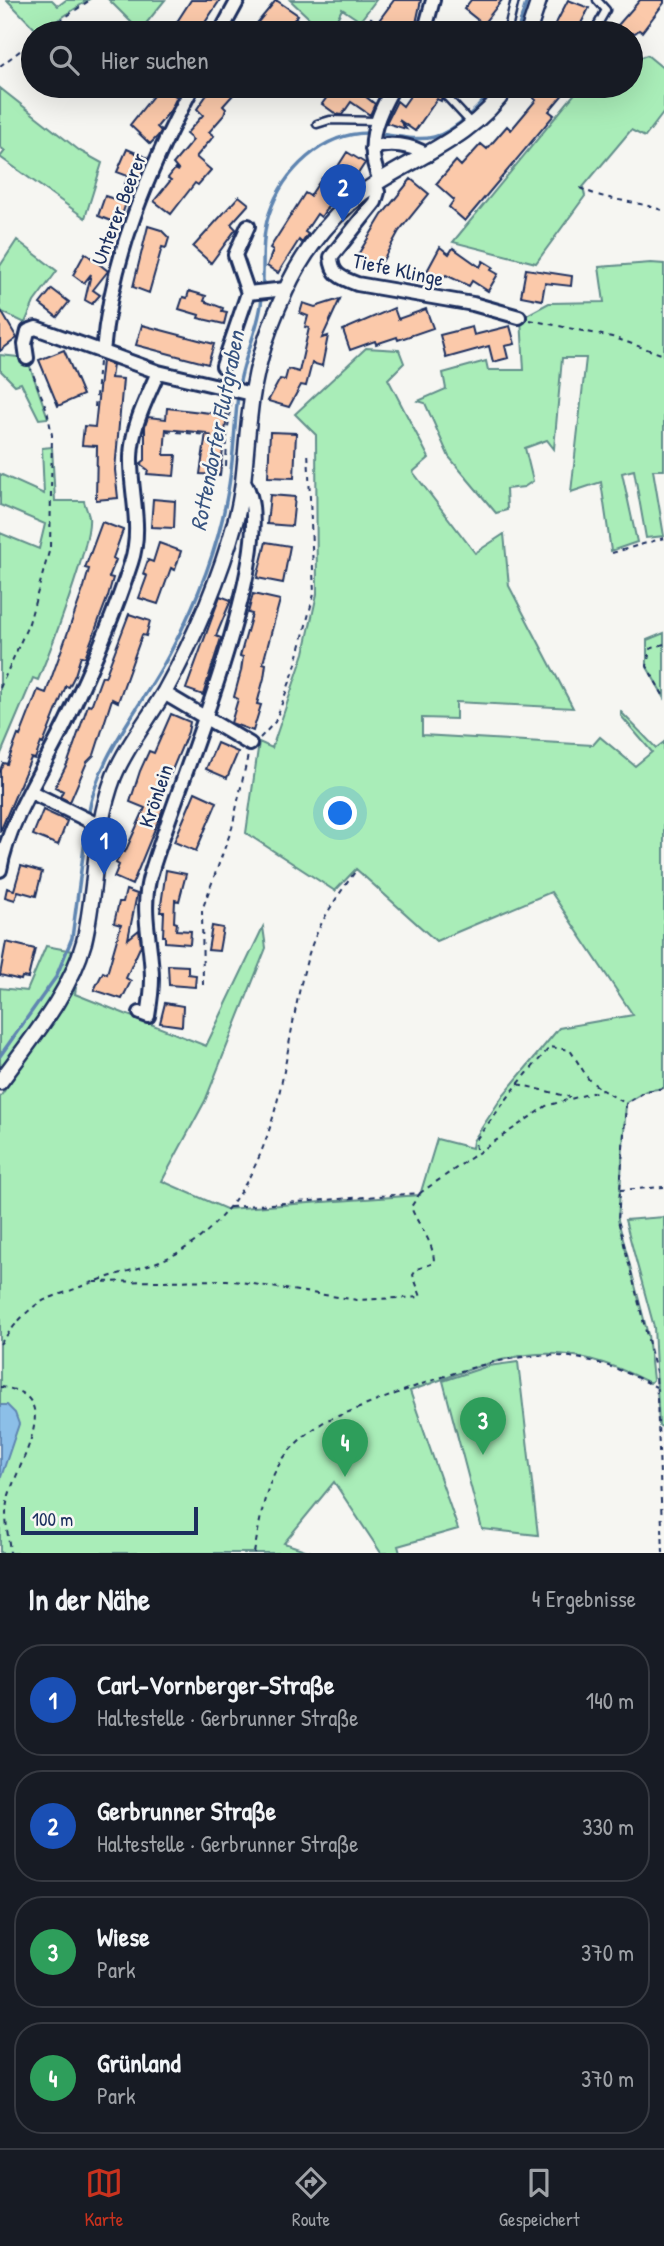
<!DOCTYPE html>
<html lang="de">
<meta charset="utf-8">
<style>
body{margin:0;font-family:"Patrick Hand",sans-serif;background:#20242c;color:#f1f3f6}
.scale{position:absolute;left:21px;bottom:18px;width:177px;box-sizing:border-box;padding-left:7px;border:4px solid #1b2f5e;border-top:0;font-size:19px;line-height:24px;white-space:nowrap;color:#1b2f5e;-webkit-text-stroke:5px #f6f6f2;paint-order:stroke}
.you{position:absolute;left:341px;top:814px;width:24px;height:24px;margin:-18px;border:5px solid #fff;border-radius:50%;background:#1a73e8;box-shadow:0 0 0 10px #1a73e833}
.badge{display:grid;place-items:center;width:46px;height:46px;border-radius:50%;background:#c8321e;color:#fff;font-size:23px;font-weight:700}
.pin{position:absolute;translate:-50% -58px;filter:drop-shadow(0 2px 4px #0008)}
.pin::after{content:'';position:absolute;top:37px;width:24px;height:21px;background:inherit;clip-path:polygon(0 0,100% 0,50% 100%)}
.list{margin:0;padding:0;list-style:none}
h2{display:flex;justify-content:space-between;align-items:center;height:91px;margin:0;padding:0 28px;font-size:30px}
h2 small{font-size:23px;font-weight:400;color:#9ea1a6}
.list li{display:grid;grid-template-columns:46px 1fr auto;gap:21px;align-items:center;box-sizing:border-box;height:112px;margin:0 14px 14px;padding:0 14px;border:2px solid #363941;border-radius:28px}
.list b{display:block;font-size:26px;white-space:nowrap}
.list p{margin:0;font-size:23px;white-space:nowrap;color:#9ea1a6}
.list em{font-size:23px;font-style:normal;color:#9ea1a6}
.icon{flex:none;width:38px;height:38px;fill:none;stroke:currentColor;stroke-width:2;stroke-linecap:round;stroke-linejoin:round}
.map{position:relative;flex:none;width:664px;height:1553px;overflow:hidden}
.search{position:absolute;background:#171b24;box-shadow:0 7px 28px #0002;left:21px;right:21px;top:21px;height:77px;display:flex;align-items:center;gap:18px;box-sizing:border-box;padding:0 24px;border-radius:38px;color:#9ea1a6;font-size:26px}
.sheet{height:595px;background:#171b24}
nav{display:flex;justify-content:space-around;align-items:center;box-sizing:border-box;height:98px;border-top:2px solid #363941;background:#171b24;font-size:19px;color:#9ea1a6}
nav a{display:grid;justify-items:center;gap:4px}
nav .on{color:#c8321e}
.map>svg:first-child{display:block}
.green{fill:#a9edb8;stroke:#628e8b;stroke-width:2}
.water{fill:#8cbfe8;stroke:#5f85b1;stroke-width:2}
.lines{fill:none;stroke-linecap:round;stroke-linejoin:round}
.stream{stroke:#5f85b1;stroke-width:3.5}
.building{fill:#fbc9aa;stroke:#1b2f5e;stroke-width:2}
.service-casing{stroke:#1b2f5e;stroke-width:11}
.minor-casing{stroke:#1b2f5e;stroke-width:18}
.tertiary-casing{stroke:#1b2f5e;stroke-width:19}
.path{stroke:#1b2f5e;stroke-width:2;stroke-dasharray:5 5;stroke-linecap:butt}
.service{stroke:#f6f6f2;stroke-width:6}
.minor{stroke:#f6f6f2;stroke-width:12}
.tertiary{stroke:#f6f6f2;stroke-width:14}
.labels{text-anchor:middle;stroke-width:5;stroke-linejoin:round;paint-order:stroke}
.street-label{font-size:21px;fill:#1b2f5e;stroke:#f6f6f2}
.water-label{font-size:23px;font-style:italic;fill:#375380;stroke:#f6f6f2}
</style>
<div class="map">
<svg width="664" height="1553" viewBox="0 0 664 1553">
<rect width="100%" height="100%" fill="#f6f6f2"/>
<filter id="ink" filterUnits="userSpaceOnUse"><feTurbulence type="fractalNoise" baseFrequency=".0143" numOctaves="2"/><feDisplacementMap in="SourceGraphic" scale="14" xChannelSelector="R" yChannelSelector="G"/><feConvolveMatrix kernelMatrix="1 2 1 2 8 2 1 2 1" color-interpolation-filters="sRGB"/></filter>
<g filter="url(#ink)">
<path class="green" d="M7,0H52L58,6L66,0H88L39,33Z
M109,0H165L140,31Z
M290,0H376L360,21L342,9L330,33H325Z
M647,55L664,69V112L645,137L631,130L583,187L585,196L536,263L453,242L581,86H631V61Z
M0,88L80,151L102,163L85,218L0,157L5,151L0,147Z
M17,240L57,271L34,302L25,323L0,311V266Z
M651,263L664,264V470H653L664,536L646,538L634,470L622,473L637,542L611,551L601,482L571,492L586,358H562L554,449L547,440L525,448L533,481L524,487L506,489L507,510L496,513L449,457L425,403L418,401L446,389L443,373L486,361L488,370H524L521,318L549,303L604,302L599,267Z
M366,348L399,350L404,363L388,379L429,458L413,472L475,553L504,534L509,586L573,708L456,702V719L422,718V735L593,745L600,737L635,766L652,752L621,716V712L656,748L664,742V1088L646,1091L626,1103L618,1220L648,1335L653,1380L650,1383C552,1332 507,1356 410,1391L458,1529L398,1546L400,1553H381L334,1482L284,1543L314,1553H0V1097L76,987L75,994L206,1046L263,927L266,948L205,1101L162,1181L226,1209L420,1195L437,1139L472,1148L473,1141L504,1094L559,1028L633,1015L551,892L436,941L356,869L335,891L246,833L259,742L272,748L304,653L317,594L316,435L295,414Z
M0,355L27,358L48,418L39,419L21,383L15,385L0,370Z
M52,447L55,501H84C85,506 88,512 89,517C92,543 50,651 38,680L33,678L0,756V533L39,549L45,524L0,505V474L44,494L42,448Z
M664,633V697L647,667V640Z
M46,946L78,952L59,990L0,1070V988L27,991Z
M664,1217V1427L659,1426L654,1327L625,1220Z
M518,1362L538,1535L482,1529L443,1381L488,1366Z"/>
<path class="water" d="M0,1405H7L15,1413L19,1424L0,1480Z"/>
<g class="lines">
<path class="stream" d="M517,33L527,0
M239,387C243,359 257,333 261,305C266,275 259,244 269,214C283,171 323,132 370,133C390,134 415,142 434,137C456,131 483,104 495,86
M88,817C97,754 143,706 171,651C196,603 218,549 227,496C234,463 234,428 238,395
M0,1056L56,977L72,938L87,825"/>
</g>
<path class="building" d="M191,0H220L198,33H181L173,28Z
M276,0L298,15L283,33H249Z
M394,0H421L414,33H360L371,18L377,23Z
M471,0H502L483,24L464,9Z
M568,0L589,8L576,33H551Z
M640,0H664V3L642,32L639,30L635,33H611Z
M148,86H180L173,94L177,97L170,111L157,127L161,131L158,136L150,144L130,125L156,92Z
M213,86H241L223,106L226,109L224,115L209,132L214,136L196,157L211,170L198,185L195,183L171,214L154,201L171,180L168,178L175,169L179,171L173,164L193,140L186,134L203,115L197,109Z
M335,86H373L365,96L375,104L370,115L351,102L342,115L336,114L322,104Z
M417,86H451L442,92L441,101L437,99L415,131L399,120L406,129L386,123L397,101L403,106Z
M531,86H570L549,111L554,115L465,221L449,207L454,200L436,184L456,161L461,166L481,144L487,149L507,126L511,130L536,100L526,91Z
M127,149L148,158L131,200L122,191L128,176L117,172Z
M347,152L365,163L352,183L346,179L321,217L317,214L305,232L308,234L302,243L299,240L278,273L267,266L273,250L270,248L305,193L310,196L322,178L328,182Z
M411,179L429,194L399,231L377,271L356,258L382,215Z
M105,196L126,203L119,224L98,216Z
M239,196L249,204L231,224L236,229L211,263L193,247Z
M148,226L161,230L169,238L166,248L162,247L149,293L133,287Z
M440,247L449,254L453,248L480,267L483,261L493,267L491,270L498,274L488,291L472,281L469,286L446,275L440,283L426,273Z
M85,253L108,271L93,290L100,295L92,304L85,300L91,274L84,283L73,275Z
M526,269L572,276L571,286L545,283L542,300L521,296Z
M52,289L69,302L57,317L40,304Z
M189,291L206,296L204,301L223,308L222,311L227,312L224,324L198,318L199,315L179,309L183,297L187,298Z
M340,299L322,338L328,336L322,366L312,363L306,386L301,385L289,407L268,401L280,379L285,380L288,369L299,372L309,328L305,327L308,316L300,313L303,303L315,307Z
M394,308L398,319L426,309L433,328L398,340L397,337L376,344L375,341L350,350L343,330Z
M0,309L17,338L0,351Z
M142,325L214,344L208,364L136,345Z
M510,326L515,344L505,346L508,358L493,362L489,346L446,358L440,335L472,327L474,335Z
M64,350L83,395L58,406L39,360Z
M102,361L113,365L111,378L123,379L115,470L118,498L96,500L97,446L82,445L84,426L95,427Z
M167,408L227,415L220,475L200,474L206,433L166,429L164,455H176L174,476L147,474L148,470L140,464L145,460V426L148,417L166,419Z
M270,432L296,433L294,478L268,477Z
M270,495L295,497L292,526L267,524Z
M153,499L175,501L174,528L151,527Z
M102,522L123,530L113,558L116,560L109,577L113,578L108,596L85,657L81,656L75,675L69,687L66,686L43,744L41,743L35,759L31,758L0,832V770L3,763L7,764L18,735L20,736L38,690L46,693L84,587L89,569L85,568Z
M266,542L290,546L283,583L257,578Z
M159,543L181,551L175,570L171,568L158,604L139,598L147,576L143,574L148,560L153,562Z
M253,594L280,600L263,663L266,664L264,678L257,704L261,705L253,731L231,723L238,699L234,697L241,671L243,657L240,656L252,614L248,613Z
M220,596L231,600L216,636L221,638L203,695L186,689Z
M129,614L150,621L146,636L142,635L118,702L112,699L94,755L87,762L70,802L60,797L63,791L55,787L68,762L88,705L91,706L102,676L105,677Z
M171,714L190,722L188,732L167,782L162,780L153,805L163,809L132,885L114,877L119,865L116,863L121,851L125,852L145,808L130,802L140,771L149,751L154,753Z
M217,743L238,752L227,778L206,769Z
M195,792L217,802L196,851L174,842Z
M43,810L67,821L58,845L33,835Z
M21,866L42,872L36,896L18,891L15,900L5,897L7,888L14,890Z
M166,870L186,874L179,901L175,900L174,922L177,923L176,930L191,931L190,944L165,942V936H163L164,912H160Z
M126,890L137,894L128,939L139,930L141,945L126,978L131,981L122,999L94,990L103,972L107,974L121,925L114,923L119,902H123Z
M212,926L223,928L219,951L208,950Z
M6,942L35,949L28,978L22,977L21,980L0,975Z
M168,965L188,966V974L196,975L195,987L169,985Z
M165,1003L183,1006L182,1026L160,1023Z"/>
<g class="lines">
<g class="service-casing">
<path id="service" d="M507,33L515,0
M593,33L606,10L597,0
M486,86L499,96
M446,96L471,123
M317,124L330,120L377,121"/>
</g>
<g class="minor-casing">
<path id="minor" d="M220,33L238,0
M424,33L433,0
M193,86C149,169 111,257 103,352L158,372L252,394
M372,149C388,141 412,145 427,155
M380,180C364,146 376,117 394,86
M375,184L378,192L375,202L331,257C332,275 341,278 357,284L473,304L519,317
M248,226L235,255L248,293L286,289
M27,358L25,344L28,331L36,328L103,352
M223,366L248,293
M164,693L250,744
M31,792L100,826
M0,870C8,821 45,766 67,720C91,669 114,616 131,563C143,527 130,493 131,457C132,425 146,401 158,372
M140,1013L148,1016C150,1004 152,992 152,979C152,945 141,914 149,880C169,803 284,544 245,484"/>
</g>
<g class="tertiary-casing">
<path id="tertiary" d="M528,33L539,0
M0,1082C31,1039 70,994 84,942C97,888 93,830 114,776C127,745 148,720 165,691C195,637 220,578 236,519C245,485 245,454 249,420C253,377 266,332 285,292C304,249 338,207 378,182C425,153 476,134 508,86"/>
</g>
<path class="path" d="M43,33L90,0
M0,66L33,41
M580,188C608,202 636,200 664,211
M530,320L612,337L664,355
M95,407L99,362
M167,431L227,437L231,401
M226,466L227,438
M612,553L664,538
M664,644L650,649L647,666L664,697
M0,688L29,623L50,548L52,435L47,410L31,369
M260,738L275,722L294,671L314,594L308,450
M203,985L202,910L232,828L248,755
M518,1084L570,1097
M476,1149L475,1141L518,1084L550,1047L570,1050L589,1080L601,1089
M620,1190L664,1187
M230,1207L420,1193L546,1106L602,1090L625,1103
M94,1282L227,1280L357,1300L421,1297L413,1275L417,1269L434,1263C434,1241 419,1228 411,1207L420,1193
M0,1344C11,1330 21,1316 36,1305C46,1298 62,1294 75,1289C143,1261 179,1271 230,1206C285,1137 284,1041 307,960C316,927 335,899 355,872
M0,1387C70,1394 14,1466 7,1503C4,1519 9,1538 10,1553
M254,1553C266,1489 268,1457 327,1420C392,1397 491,1350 559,1356C593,1358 626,1371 656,1387
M663,1553L656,1372L618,1220L626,1104L646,1091L664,1088"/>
<use href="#service" class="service"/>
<use href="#minor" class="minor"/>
<use href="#tertiary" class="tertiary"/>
</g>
</g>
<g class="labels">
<g class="street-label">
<text transform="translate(119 209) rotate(-69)" y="7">Unterer Beerer</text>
<text transform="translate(398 270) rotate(12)" y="7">Tiefe Klinge</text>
<text transform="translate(156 796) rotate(-71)" y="7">Krönlein</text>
</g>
<g class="water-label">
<text transform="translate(217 431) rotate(-79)" y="8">Rottendorfer Flutgraben</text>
</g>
</g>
</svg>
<div class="scale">100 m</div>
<div class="you"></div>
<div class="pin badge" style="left:104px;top:875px;background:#1a4fb4">1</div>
<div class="pin badge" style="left:343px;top:222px;background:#1a4fb4">2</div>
<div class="pin badge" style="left:483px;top:1455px;background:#2e9e5b">3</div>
<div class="pin badge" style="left:345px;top:1477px;background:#2e9e5b">4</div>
<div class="search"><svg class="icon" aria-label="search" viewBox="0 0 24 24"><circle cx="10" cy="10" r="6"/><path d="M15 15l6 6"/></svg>Hier suchen</div>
</div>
<section class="sheet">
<h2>In der Nähe<small>4 Ergebnisse</small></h2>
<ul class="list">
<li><span class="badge" style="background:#1a4fb4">1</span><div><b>Carl-Vornberger-Straße</b><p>Haltestelle · Gerbrunner Straße</p></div><em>140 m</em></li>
<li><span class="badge" style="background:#1a4fb4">2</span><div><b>Gerbrunner Straße</b><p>Haltestelle · Gerbrunner Straße</p></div><em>330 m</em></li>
<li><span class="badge" style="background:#2e9e5b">3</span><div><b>Wiese</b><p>Park</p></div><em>370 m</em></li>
<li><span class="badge" style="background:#2e9e5b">4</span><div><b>Grünland</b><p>Park</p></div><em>370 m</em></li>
</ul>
</section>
<nav>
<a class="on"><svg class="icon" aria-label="map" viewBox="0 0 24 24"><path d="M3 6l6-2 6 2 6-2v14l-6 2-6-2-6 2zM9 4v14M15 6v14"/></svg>Karte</a>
<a><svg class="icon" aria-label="directions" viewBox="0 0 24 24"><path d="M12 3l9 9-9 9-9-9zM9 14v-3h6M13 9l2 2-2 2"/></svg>Route</a>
<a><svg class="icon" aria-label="saved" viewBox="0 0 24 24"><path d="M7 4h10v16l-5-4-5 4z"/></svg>Gespeichert</a>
</nav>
